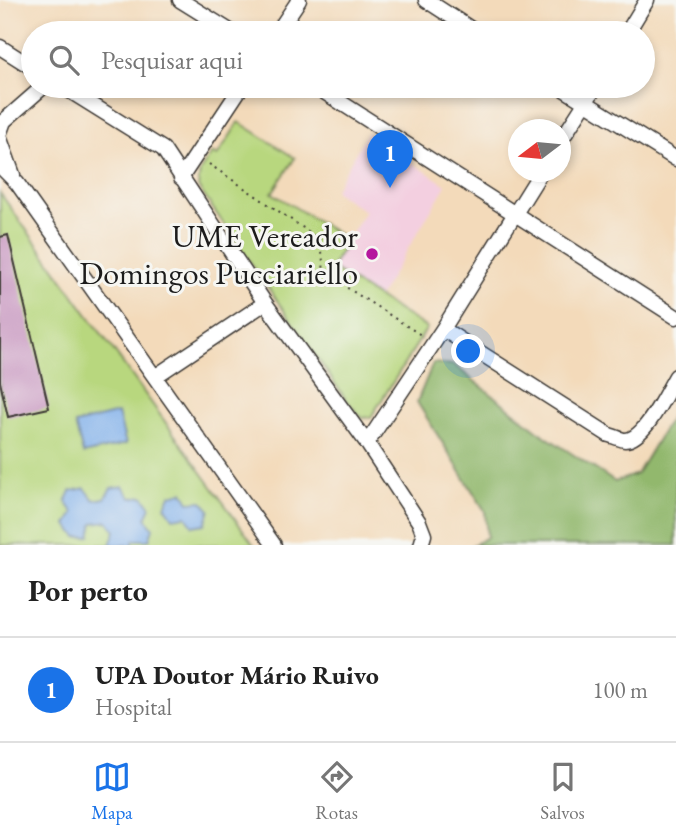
<!DOCTYPE html>
<html lang="pt">
<meta charset="utf-8">
<style>
body{margin:0;font-family:"EB Garamond",serif;background:#f6f6f6;color:#222}
.compass{position:absolute;left:508px;top:119px;width:63px;height:63px;border-radius:50%;background:#fff;box-shadow:0 4px 10px #0003;rotate:254deg}
.you{position:absolute;left:469px;top:352px;width:24px;height:24px;margin:-18px;border:5px solid #fff;border-radius:50%;background:#1a73e8;box-shadow:0 0 0 10px #1a73e833}
.badge{display:grid;place-items:center;width:46px;height:46px;border-radius:50%;background:#1a73e8;color:#fff;font-size:23px;font-weight:700}
.pin{position:absolute;translate:-50% -58px;filter:drop-shadow(0 2px 4px #0008)}
.pin::after{content:'';position:absolute;top:37px;width:24px;height:21px;background:inherit;clip-path:polygon(0 0,100% 0,50% 100%)}
.list{margin:0;padding:0;list-style:none}
h2{display:flex;justify-content:space-between;align-items:center;height:91px;margin:0;padding:0 28px;font-size:30px}
h2 small{font-size:23px;font-weight:400;color:#767676}
.list li{display:grid;grid-template-columns:46px 1fr auto;gap:21px;align-items:center;box-sizing:border-box;height:105px;padding:0 28px;border-top:2px solid #e0e0e0}
.list b{display:block;font-size:26px;white-space:nowrap}
.list p{margin:0;font-size:23px;white-space:nowrap;color:#767676}
.list em{font-size:23px;font-style:normal;color:#767676}
.icon{flex:none;width:38px;height:38px;fill:none;stroke:currentColor;stroke-width:2;stroke-linecap:round;stroke-linejoin:round}
.map{position:relative;flex:none;width:676px;height:545px;overflow:hidden}
.search{position:absolute;background:#fff;box-shadow:0 4px 10px #0003;left:21px;right:21px;top:21px;height:77px;display:flex;align-items:center;gap:18px;box-sizing:border-box;padding:0 24px;border-radius:38px;color:#767676;font-size:26px}
.sheet{height:196px;background:#fff}
nav{display:flex;justify-content:space-around;align-items:center;box-sizing:border-box;height:98px;border-top:2px solid #e0e0e0;background:#fff;font-size:19px;color:#767676}
nav a{display:grid;justify-items:center;gap:4px}
nav .on{color:#1a73e8}
.map>svg:first-child{display:block}
.built{fill:#f3cfe0}
.green{fill:#b8d77e;stroke:#6a7a4d;stroke-width:2}
.forest{fill:#92b86d;stroke:#576a44;stroke-width:2}
.water{fill:#7fafea;stroke:#4e6683;stroke-width:2}
.building{fill:#c795c0}
.lines{fill:none;stroke-linecap:round;stroke-linejoin:round}
.minor-casing{stroke:#3c3834;stroke-width:17}
.path{stroke:#3c3834;stroke-width:2;stroke-dasharray:2 5;stroke-linecap:butt}
.minor{stroke:#fff;stroke-width:14}
.poi-dot{fill:#b5179e;stroke:#f6f6f2;stroke-width:2.5}
.labels{text-anchor:middle;stroke-width:6;stroke-linejoin:round;paint-order:stroke}
.poi-label{font-size:32px;fill:#1c1c1c;stroke:#f6f6f2;text-anchor:end}
</style>
<div class="map">
<svg width="676" height="545" viewBox="0 0 676 545">
<rect width="100%" height="100%" fill="#f6f6f2"/>
<filter id="ink" filterUnits="userSpaceOnUse"><feTurbulence type="fractalNoise" baseFrequency=".0143" numOctaves="2"/><feDisplacementMap in="SourceGraphic" scale="14" xChannelSelector="R" yChannelSelector="G"/><feConvolveMatrix kernelMatrix="1 2 1 2 8 2 1 2 1" color-interpolation-filters="sRGB"/></filter>
<filter id="wash" filterUnits="userSpaceOnUse"><feTurbulence type="fractalNoise" baseFrequency=".00686" numOctaves="4" result="noise"/><feDisplacementMap in="SourceGraphic" scale="28" xChannelSelector="R" yChannelSelector="G"/><feGaussianBlur stdDeviation="1.57" result="paint"/><feColorMatrix in="noise" values="0 0 0 0 0 0 0 0 0 0 0 0 0 0 0 0 0 1.4 0 .05"/><feComposite in="paint" operator="in"/></filter>
<g filter="url(#wash)">
<rect width="100%" height="100%" fill="#f3daba"/>
<path class="built" d="M367,133L446,185L379,297L331,268L365,211L334,191Z"/>
<path class="green" d="M239,122L295,158L272,193L348,240L331,268L427,328L371,417L362,418L347,401L198,187L200,171L212,153L217,156Z
M0,193L254,545H0Z"/>
<path class="forest" d="M433,363L454,365L542,434L615,482L637,474L676,409V545H473L487,537L485,511L417,402Z"/>
<path class="water" d="M118,413L126,444L83,454L75,424Z
M123,486L131,498L143,496L151,507L146,518L153,528L149,540H134L132,545H110L115,531L108,521L93,523L90,536L77,537L67,525L74,513L66,502L71,491L85,488L94,500L105,498L111,488Z
M183,492L189,502L202,501L210,510L205,524L193,526L186,516L173,518L165,506L170,495Z"/>
<g id="blocks">
<path class="building" d="M8,235L49,408L8,417L0,382V237Z"/>
</g>
</g>
<g filter="url(#ink)">
<use href="#blocks" fill-opacity="0" stroke="#3c3834" stroke-width="2"/>
<g class="lines">
<g class="minor-casing">
<path id="minor" d="M180,0L233,33
M426,0L477,33
M277,33L299,0
M627,33L647,0
M0,47L33,68
M62,86L163,149L265,303L367,443L419,522L424,535L421,545
M315,86L676,317
M559,86L676,159
M0,132L4,121L44,86
M0,139L13,175
M560,142L596,86
M0,166L17,183L274,545
M181,178L242,86
M443,329L609,435C614,436 621,440 625,440C645,440 667,391 676,376
M156,376L265,303
M367,443L443,329L541,172"/>
</g>
<path class="path" d="M209,164L321,240L324,273L421,335"/>
<use href="#minor" class="minor"/>
</g>
</g>
<circle class="poi-dot" cx="372" cy="254" r="7"/>
<g class="labels">
<g class="poi-label">
<text x="358" y="247">UME Vereador<tspan x="358" dy="37">Domingos Pucciariello</tspan></text>
</g>
</g>
</svg>
<svg class="compass" viewBox="-18 -18 36 36"><path d="M0-13l5 13h-10z" fill="#e53935"/><path d="M0 13l5-13h-10z" fill="#767676"/></svg>
<div class="you"></div>
<div class="pin badge" style="left:390px;top:188px">1</div>
<div class="search"><svg class="icon" aria-label="search" viewBox="0 0 24 24"><circle cx="10" cy="10" r="6"/><path d="M15 15l6 6"/></svg>Pesquisar aqui</div>
</div>
<section class="sheet">
<h2>Por perto<small></small></h2>
<ul class="list">
<li><span class="badge">1</span><div><b>UPA Doutor Mário Ruivo</b><p>Hospital</p></div><em>100 m</em></li>
</ul>
</section>
<nav>
<a class="on"><svg class="icon" aria-label="map" viewBox="0 0 24 24"><path d="M3 6l6-2 6 2 6-2v14l-6 2-6-2-6 2zM9 4v14M15 6v14"/></svg>Mapa</a>
<a><svg class="icon" aria-label="directions" viewBox="0 0 24 24"><path d="M12 3l9 9-9 9-9-9zM9 14v-3h6M13 9l2 2-2 2"/></svg>Rotas</a>
<a><svg class="icon" aria-label="saved" viewBox="0 0 24 24"><path d="M7 4h10v16l-5-4-5 4z"/></svg>Salvos</a>
</nav>
